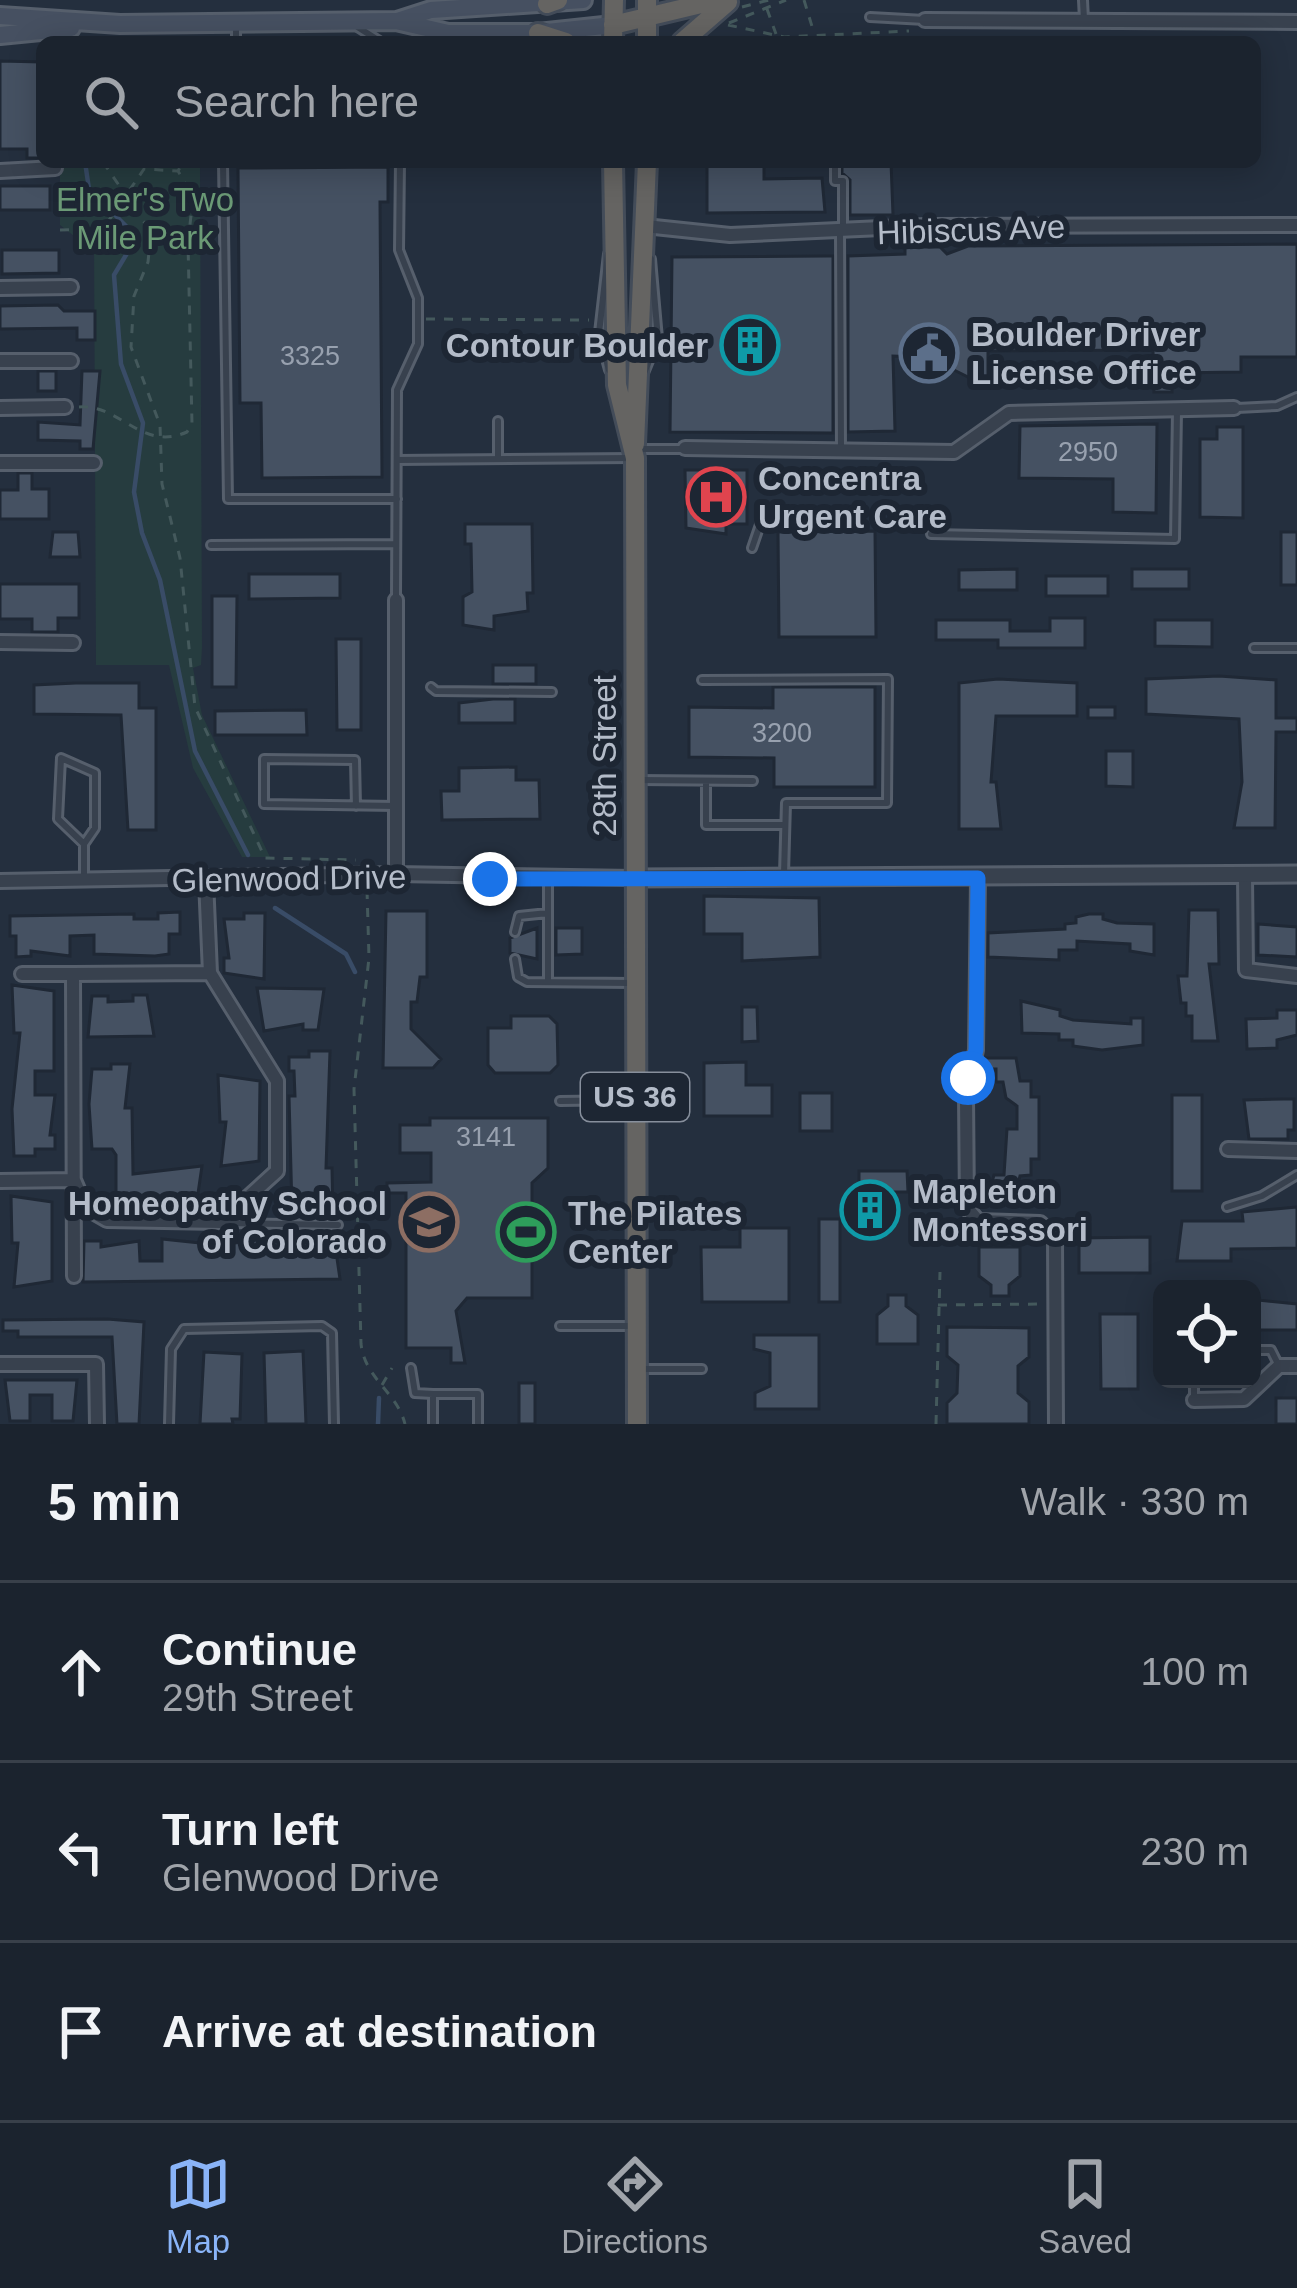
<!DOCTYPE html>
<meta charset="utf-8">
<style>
body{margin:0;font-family:Helvetica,sans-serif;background:#242b36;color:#f1f3f6}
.controls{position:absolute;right:36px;bottom:36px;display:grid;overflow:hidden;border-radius:18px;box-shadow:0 6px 30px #0003}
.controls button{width:108px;height:108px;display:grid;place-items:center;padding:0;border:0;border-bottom:3px solid #39404a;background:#1b232e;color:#f1f3f6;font:60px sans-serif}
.stop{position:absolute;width:36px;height:36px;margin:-27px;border:9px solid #1a73e8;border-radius:50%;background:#fff}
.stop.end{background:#1a73e8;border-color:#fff;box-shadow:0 3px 12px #0008}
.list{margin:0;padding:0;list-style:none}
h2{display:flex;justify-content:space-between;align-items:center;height:156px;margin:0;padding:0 48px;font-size:51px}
h2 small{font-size:39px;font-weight:400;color:#a0a4aa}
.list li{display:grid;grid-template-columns:78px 1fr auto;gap:36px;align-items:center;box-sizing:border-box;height:180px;padding:0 48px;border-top:3px solid #39404a}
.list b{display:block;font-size:45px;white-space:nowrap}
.list p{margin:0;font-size:39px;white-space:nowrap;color:#a0a4aa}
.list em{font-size:39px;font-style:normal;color:#a0a4aa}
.icon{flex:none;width:66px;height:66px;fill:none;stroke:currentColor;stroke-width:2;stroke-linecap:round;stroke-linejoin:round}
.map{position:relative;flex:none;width:1297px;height:1424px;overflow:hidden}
.search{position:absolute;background:#1b232e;box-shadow:0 6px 30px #0003;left:36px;right:36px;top:36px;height:132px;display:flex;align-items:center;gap:30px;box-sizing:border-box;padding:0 42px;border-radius:18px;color:#a0a4aa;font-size:45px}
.sheet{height:696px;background:#1b232e}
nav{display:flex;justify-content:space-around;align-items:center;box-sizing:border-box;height:168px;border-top:3px solid #39404a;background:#1b232e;font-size:33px;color:#a0a4aa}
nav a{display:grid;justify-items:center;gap:6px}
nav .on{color:#8ab4f8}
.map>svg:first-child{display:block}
.green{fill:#263c3f}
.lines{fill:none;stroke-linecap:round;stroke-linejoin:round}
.stream{stroke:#394c67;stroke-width:4.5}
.building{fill:#455162;stroke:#1f2835;stroke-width:3}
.service-casing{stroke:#565f6c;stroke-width:12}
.minor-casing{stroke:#565f6c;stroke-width:18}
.tertiary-casing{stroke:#565f6c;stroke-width:21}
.secondary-casing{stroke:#565f6c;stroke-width:22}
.trunk-casing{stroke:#434c59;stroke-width:24}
.path{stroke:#44595c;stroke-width:3;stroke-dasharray:9 9;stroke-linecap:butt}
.service{stroke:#38414e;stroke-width:6}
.minor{stroke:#38414e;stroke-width:12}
.tertiary{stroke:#38414e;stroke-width:15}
.secondary{stroke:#465061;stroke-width:16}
.trunk{stroke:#656462;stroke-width:18}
.route{stroke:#1a73e8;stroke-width:15}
.labels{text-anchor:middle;stroke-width:12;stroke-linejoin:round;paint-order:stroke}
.number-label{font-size:27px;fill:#98a1af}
.shield{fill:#1d2633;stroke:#878f9c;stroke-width:3}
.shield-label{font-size:30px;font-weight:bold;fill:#b4bcc9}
.park-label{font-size:33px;fill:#6b9a76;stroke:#1d2633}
.street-label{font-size:33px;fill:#b4bcc9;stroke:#1d2633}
.poi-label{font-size:33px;font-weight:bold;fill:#b4bcc9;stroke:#1d2633;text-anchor:start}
</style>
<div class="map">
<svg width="1297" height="1424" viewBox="0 0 1297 1424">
<rect width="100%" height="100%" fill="#242f3e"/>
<path class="green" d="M60,162H200L202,647L201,665L193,668L202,715L270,857H242L193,768L169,665H96L94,237L74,236L60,225Z"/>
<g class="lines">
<path class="stream" d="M85,162L89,189L127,227L129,250L114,275L121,364L143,423L134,492L142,533L160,580L195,751L248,855
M275,908L346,954L355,972
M378,1424L379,1398"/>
</g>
<path class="building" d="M0,61L42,62V158H27V149H0Z
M842,162H891L893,215H850V180L842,173Z
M707,165H764V179L822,178L825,212L707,213Z
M388,167V202H380L382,477L262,478L261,403H240L238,168Z
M0,186H50V210H0Z
M1297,244V357H1241V372L1172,373V392H1154L1153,350L988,351V379H972L946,366L947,374L918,373V357L893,356L895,431L848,432V256L905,254V247H940L947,254L968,246Z
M2,250H59V273L2,274Z
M827,256H833V433L670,432L672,257Z
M58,305L64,311H95V340H77V328L0,329V306Z
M38,371H56V391H38Z
M82,371H100L93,449H80V441L38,440V422L80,425Z
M1157,424L1156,513L1113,512V479L1019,478L1020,426Z
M1217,427H1243V518L1200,517V439H1217Z
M685,470H747V524H726V534L686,528Z
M18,473H32V489H49V519H0V490H18Z
M465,524H532L533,593H527L528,611L494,616V630L463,625V597L472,592L471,544H465Z
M875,531L876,637H779L778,532Z
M53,532H78L80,557H50Z
M1281,532H1297V585H1281Z
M1017,569V590H959V570Z
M1132,569H1189V589H1132Z
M249,574H340V598L249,599Z
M1046,576H1108V596H1046Z
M0,584H79V618H58V632H32V619H0Z
M212,596H237L236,687H212Z
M1050,618H1085V648H998V640H936V620H1010V631H1050Z
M1155,620H1212V647L1155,646Z
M336,639H361V730H337Z
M493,665H536V684H493Z
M1219,676L1276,680V718H1297V732H1276L1275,828H1234L1242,782L1239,719L1146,714V679Z
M998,679L1077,683V716H996L991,782H996L1001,829H959V683Z
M76,683H139V708H156V830H128L121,715L34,714V685Z
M773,687H875V787H774V758L689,757V707L773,708Z
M493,699H515V723H459V703Z
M1088,707H1115V718H1088Z
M306,710L307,735H215V711Z
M1106,751H1133V787L1106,786Z
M516,767V780H539L540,819L442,820L441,791H459V768Z
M704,896L819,898L820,957L742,961V934H704Z
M1189,910H1218L1219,964H1209L1218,1041H1192V1016H1186V1003H1181L1178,976H1187Z
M386,911H427V977H420L417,1002H411V1029L441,1059L433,1068H383Z
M180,912V934H169V954L155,956L94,954V935L70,936V956L31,951V956L16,957V936H10V916L134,914V919H158V913Z
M244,913H265L264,979L224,973V958H229L224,919H244Z
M1089,914H1103V919L1117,923L1154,924V955L1130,951V944L1077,941V950H1059V960L988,957V933L1065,929V924L1076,923V917Z
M1258,924L1297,927V957L1258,955Z
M537,928V959L510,953V938Z
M556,928H582V954L556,955Z
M12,985L54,991V1071H35V1095H55L50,1135H55V1149H35V1156H14L12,1109L20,1033H14Z
M257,988L324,989L318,1030H303V1024L264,1031Z
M133,995H147L154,1036L88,1037L92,996H108V1002L133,1001Z
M1021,1001L1060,1010V1016L1073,1020L1131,1024V1018H1143V1045L1102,1050L1073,1046V1040H1059V1034L1022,1033Z
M742,1007H757L758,1041L742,1042Z
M1277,1010H1297V1035L1277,1040V1048L1247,1049L1246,1019L1277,1018Z
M511,1016H549L557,1024L558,1065L550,1073H495L488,1065V1028H511Z
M309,1051H330L326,1168H332L333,1216L292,1209L289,1096H295L294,1071H289V1057H309Z
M985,1058H1016L1020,1081H1031V1097H1039V1159H1031V1175L1020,1176L1014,1199H987L994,1175H1004L1007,1129H1017V1106L1006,1098L1003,1082H996V1069H984Z
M746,1062V1085H772V1116H704V1063Z
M111,1064H130L125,1108H132L133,1174L202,1166L196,1207H116V1155L112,1149H92L89,1104L92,1069H111Z
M218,1075L260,1081L259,1161L221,1166L226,1122H220Z
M800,1093H832V1131H800Z
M1172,1095H1202V1191H1172Z
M1283,1099H1294V1130H1288V1139H1249L1244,1100Z
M430,1118H548V1168L532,1183V1298H467L456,1311L465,1363H451V1348H406V1193H387V1183L431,1182V1153H400V1125H430Z
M859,1171H907L908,1192H881V1223H859Z
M11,1196L52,1202V1281L14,1287L18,1243H12Z
M1297,1207V1248L1231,1249V1261H1177L1182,1221H1243L1242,1212Z
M819,1219H840V1302H819Z
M740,1228H789V1302H702L701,1247H740Z
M1150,1237V1273H1079V1238Z
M274,1238H295V1244L334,1238L340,1279L83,1282L84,1241H101V1247L139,1241L140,1261H162V1239L219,1245Z
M979,1247H1020V1276L1009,1285V1296H991V1285L979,1276Z
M888,1295H906V1306L918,1315V1344H877V1315L888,1306Z
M1258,1300L1297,1304V1330H1252V1304Z
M1100,1314H1138V1389H1101Z
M107,1319L144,1322L139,1424H117L112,1337H18V1331H3V1320Z
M947,1327L1029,1328V1357L1018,1366V1393L1029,1402V1424H947V1403L957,1393L958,1365L947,1356Z
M754,1335H819V1409H755V1393L770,1386V1353L754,1349Z
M303,1351L306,1424H266L264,1353Z
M204,1352L242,1354L240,1419H232L233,1424H200Z
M5,1380H77L73,1421H52V1395H30V1421H10Z
M519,1383H535V1424H519Z
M1276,1398H1297V1424H1276Z"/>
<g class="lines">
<g class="service-casing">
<path id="service" d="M1083,0L1084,20
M870,17L925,20
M236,25V42
M356,26L381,42
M223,162L228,499H397
M835,162V181H843V229
M840,233L841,447
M608,254L599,333L609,370
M644,373L658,339L651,259
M1237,408L1277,406L1297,397
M498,421V459
M638,449H684
M397,460L633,458
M931,534L1175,539L1177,411
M211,545L396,544
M752,548L764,513
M396,597L397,390L418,344V298L399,250L400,162
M1254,648H1297
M702,680L888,679L887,803H786L784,874
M431,687L436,691L552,692
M638,780L753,781
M706,781V825H785
M356,806L355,760L264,759V804L396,806
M84,877V844L95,828V773L61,758L58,819L84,844
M548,878V982
M515,932L519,916L548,913
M515,959L518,977L527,982L632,983
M560,1101L634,1100
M1227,1207L1262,1196L1297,1175
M224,1223L338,1225
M560,1326H633
M1252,1350H1271L1279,1366
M411,1368L415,1393L433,1394
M640,1369H702
M1194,1379V1400
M169,1424L171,1349L184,1329L322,1326L332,1333L334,1424
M433,1424V1394H478V1424"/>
</g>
<g class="minor-casing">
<path id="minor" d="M925,20L1297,22
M0,171L55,168
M645,226L730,235L925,226L1297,225
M0,288L71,287
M0,361H71
M0,408L65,407
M685,448L954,452L1009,413L1234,408
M0,463H94
M0,642L73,643
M396,874V600
M1245,877L1246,970L1297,976
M978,878L976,1050L966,1096L967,1208L978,1221L1040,1223L1055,1239L1056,1424
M0,881L396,874L634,878
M22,974H73L74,1276
M73,974L210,973
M1228,1149L1297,1151
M74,1180L86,1208L107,1220L221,1222L277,1171V1081L210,973L206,880
M0,1181L74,1180
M0,1364H96L97,1424
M1194,1400L1244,1399L1279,1366H1297"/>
</g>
<g class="tertiary-casing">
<path id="tertiary" d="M634,878L1297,874"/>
</g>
<g class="secondary-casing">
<path id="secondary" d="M0,16L120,24L396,21L448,33H538L613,25
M397,21L431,10L583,0
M0,35L71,28"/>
</g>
<g class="trunk-casing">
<path id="trunk" d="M647,0V42
M547,4L558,0
M613,25L718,0
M538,33L566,42
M613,42L614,0
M682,42L728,2
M613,162L617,385L635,458L637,1424
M635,444L647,162"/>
</g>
<path class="path" d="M804,0L814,33
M742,7L769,0
M767,9L776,34
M729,23L786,0
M728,25L784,37L909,31
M103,162L151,232L148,262L134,296L131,347L160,425L162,484L180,558L195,707L265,858L356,860
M60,230L103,229L144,169L178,171L183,162
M426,319L589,320
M79,407C121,404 141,452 187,432L192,424L188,243L193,197L178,171
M367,890L369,958L354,1089L361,1344C365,1379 397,1392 405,1424
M938,1305L1042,1304
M382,1385L392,1368
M936,1424L940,1272"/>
<use href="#service" class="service"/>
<use href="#minor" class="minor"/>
<use href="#tertiary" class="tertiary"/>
<use href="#secondary" class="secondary"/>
<use href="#trunk" class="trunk"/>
</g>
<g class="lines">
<path class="route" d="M490,879L978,878L976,1050L968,1078"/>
</g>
<defs>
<g id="building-ring" transform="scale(3)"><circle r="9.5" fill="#1d2633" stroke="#0f9aa8" stroke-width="1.5"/><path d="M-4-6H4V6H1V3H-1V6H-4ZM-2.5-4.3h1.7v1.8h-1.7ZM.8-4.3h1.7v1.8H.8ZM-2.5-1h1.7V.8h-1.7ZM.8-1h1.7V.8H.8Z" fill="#0f9aa8"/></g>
<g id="civic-ring" transform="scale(3)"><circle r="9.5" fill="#1d2633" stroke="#5c6f8a" stroke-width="1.5"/><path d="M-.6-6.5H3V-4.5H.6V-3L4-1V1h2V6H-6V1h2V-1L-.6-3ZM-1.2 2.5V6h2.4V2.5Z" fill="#5c6f8a"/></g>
<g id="hospital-ring" transform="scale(3)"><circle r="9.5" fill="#1d2633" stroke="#e0444e" stroke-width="1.5"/><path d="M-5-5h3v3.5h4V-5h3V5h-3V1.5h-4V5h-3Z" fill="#e0444e"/></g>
<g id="school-ring" transform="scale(3)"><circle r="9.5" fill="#1d2633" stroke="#8d6e63" stroke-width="1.5"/><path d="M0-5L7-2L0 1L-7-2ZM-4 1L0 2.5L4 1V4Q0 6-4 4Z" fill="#8d6e63"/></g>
<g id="stadium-ring" transform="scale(3)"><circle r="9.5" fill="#1d2633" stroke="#2e9e5b" stroke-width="1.5"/><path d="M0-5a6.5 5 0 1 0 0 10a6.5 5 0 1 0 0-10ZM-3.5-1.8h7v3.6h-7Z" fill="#2e9e5b"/></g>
</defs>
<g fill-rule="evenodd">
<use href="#building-ring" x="750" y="345"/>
<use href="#civic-ring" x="929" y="353"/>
<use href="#hospital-ring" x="716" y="497"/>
<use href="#building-ring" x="870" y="1210"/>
<use href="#school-ring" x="429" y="1222"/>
<use href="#stadium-ring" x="526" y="1232"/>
</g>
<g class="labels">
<g class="number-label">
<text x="310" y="365">3325</text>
<text x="1088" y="461">2950</text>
<text x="782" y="742">3200</text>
<text x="486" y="1146">3141</text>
</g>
<rect class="shield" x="581" y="1073" width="108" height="48" rx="9"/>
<g class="shield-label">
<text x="635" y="1107">US 36</text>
</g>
<g class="park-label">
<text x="145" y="211">Elmer's Two<tspan x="145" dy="38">Mile Park</tspan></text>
</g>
<g class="street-label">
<text transform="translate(971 229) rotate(-2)" y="12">Hibiscus Ave</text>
<text transform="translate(604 756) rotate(-90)" y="12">28th Street</text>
<text transform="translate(289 878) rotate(-1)" y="12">Glenwood Drive</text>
</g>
<g class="poi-label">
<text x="971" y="346">Boulder Driver<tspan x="971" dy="38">License Office</tspan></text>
<text x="708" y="357" text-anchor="end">Contour Boulder</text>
<text x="758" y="490">Concentra<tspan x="758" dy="38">Urgent Care</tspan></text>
<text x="912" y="1203">Mapleton<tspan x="912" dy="38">Montessori</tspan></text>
<text x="387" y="1215" text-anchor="end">Homeopathy School<tspan x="387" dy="38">of Colorado</tspan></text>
<text x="568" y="1225">The Pilates<tspan x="568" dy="38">Center</tspan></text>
</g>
</g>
</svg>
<div class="controls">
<button><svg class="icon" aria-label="locate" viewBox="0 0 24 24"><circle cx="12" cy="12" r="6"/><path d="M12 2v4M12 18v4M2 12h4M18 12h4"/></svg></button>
</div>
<div class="stop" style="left:968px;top:1078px"></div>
<div class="stop end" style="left:490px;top:879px"></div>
<div class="search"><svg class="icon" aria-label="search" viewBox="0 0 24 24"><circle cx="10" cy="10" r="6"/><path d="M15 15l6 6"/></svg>Search here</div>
</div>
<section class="sheet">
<h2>5 min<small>Walk · 330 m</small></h2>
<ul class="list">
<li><svg class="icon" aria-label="ahead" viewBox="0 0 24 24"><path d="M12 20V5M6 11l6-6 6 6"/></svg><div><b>Continue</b><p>29th Street</p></div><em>100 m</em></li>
<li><svg class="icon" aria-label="left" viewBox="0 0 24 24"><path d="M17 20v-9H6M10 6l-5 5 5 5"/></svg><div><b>Turn left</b><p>Glenwood Drive</p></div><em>230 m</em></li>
<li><svg class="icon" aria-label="arrive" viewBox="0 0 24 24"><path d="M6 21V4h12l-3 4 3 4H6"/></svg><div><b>Arrive at destination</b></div></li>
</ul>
</section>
<nav>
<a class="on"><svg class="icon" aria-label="map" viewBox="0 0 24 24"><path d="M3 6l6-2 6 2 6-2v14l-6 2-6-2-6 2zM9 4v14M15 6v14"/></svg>Map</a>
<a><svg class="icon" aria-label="directions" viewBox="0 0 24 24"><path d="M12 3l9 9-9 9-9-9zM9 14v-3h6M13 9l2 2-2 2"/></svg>Directions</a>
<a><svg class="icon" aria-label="saved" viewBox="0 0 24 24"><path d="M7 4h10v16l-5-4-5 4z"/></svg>Saved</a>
</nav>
